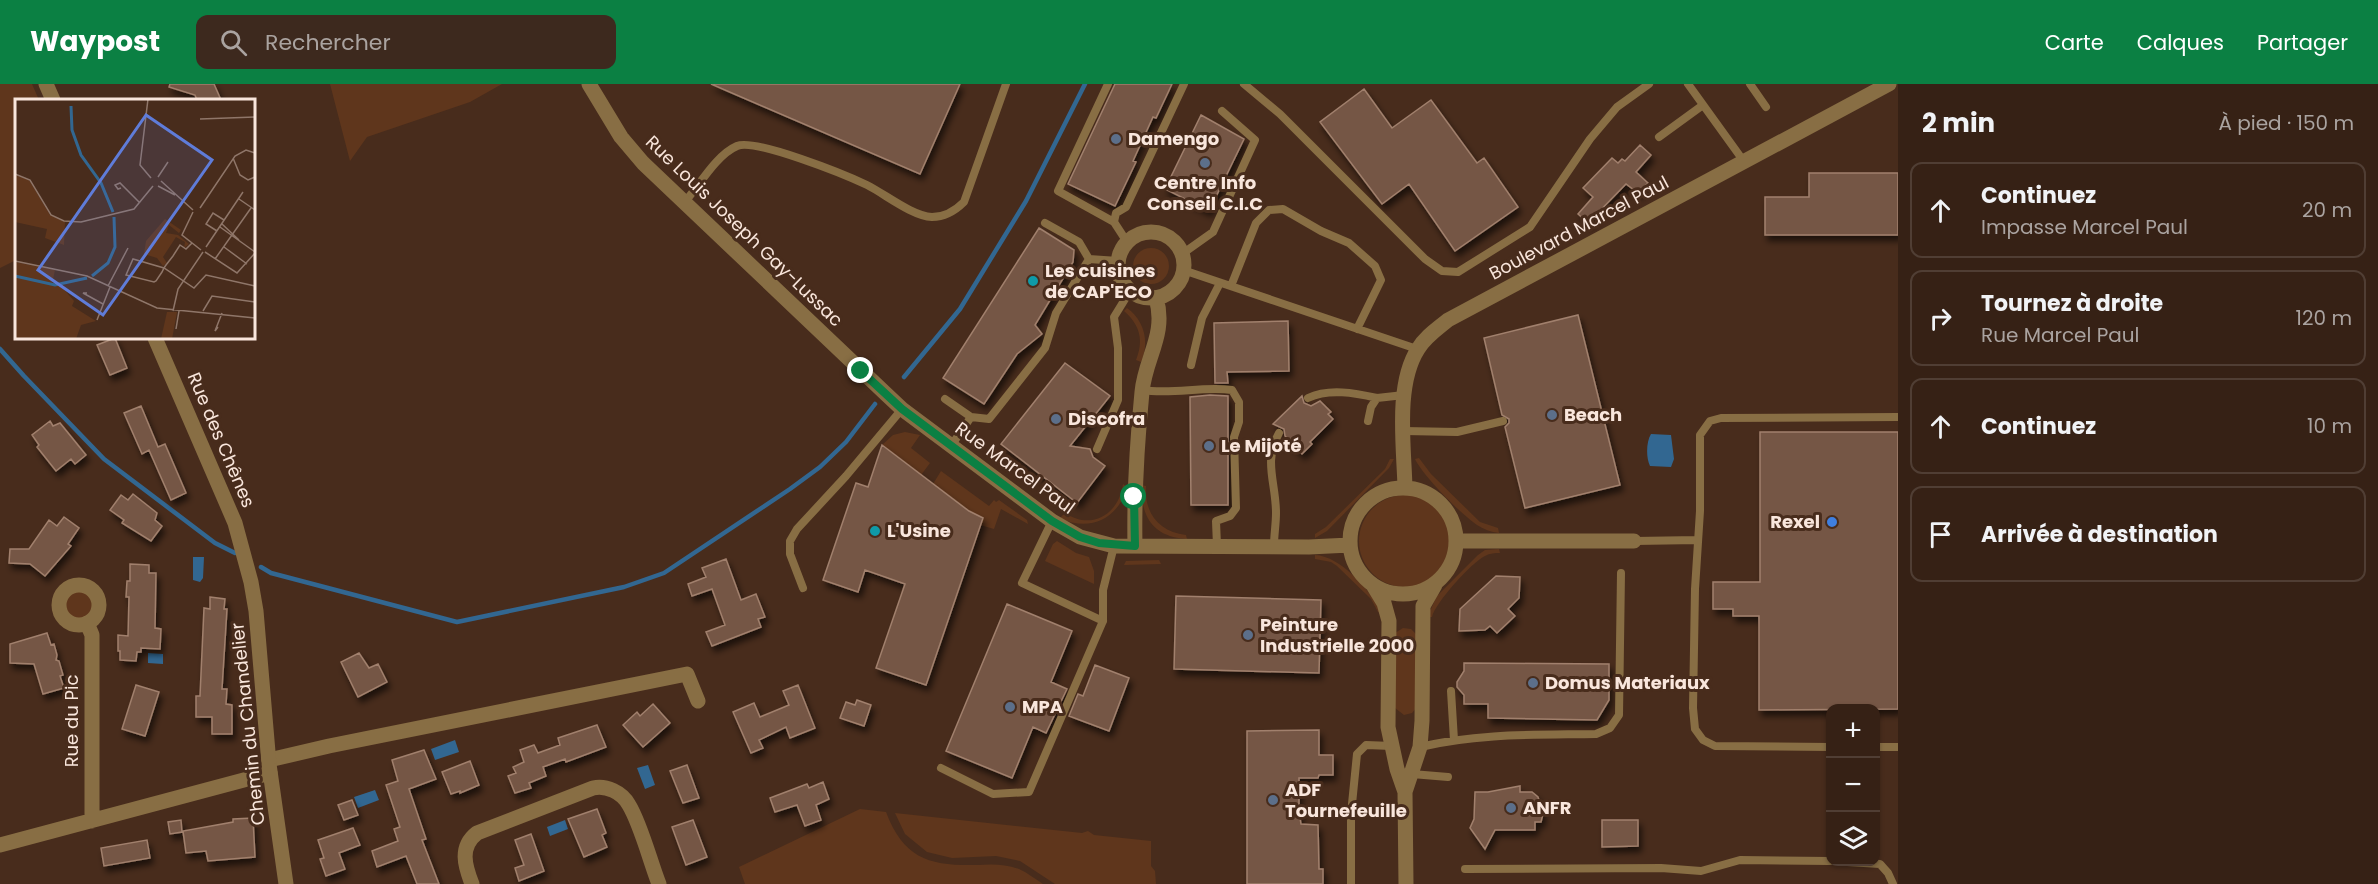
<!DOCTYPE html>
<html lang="fr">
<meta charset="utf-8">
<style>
body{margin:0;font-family:Poppins,sans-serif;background:#3d291e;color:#f1f3f6}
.controls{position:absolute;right:18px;bottom:18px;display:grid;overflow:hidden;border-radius:12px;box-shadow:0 2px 4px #0004}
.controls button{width:54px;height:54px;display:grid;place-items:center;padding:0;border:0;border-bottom:2px solid #503e34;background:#362115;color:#f1f3f6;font:30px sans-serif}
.stop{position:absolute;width:18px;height:18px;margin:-14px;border:4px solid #0b8043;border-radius:50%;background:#fff}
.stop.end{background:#0b8043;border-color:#fff;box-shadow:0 2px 6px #0008}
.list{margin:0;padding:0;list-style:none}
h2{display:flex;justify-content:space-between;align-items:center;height:78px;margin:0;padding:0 24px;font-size:26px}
h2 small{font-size:20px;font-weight:400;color:#aaa3a0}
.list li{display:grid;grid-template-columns:39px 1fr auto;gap:18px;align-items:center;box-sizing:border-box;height:96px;margin:0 12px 12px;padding:0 12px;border:2px solid #503e34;border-radius:12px}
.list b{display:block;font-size:22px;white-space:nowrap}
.list p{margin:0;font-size:20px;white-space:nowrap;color:#aaa3a0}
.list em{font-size:20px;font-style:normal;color:#aaa3a0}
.icon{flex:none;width:33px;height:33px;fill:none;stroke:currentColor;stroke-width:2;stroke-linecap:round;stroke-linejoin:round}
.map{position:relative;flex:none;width:1898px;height:800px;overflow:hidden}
header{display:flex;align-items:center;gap:36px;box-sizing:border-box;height:84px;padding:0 30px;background:#0b8043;color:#fff}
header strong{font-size:28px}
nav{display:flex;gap:33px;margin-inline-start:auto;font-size:21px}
.search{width:420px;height:54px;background:#3d291e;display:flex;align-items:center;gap:15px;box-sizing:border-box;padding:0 21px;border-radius:12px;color:#aaa3a0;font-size:22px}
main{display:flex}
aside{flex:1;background:#362115}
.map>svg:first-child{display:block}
.green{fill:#5f361c}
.water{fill:#326791}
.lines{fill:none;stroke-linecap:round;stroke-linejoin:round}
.stream{stroke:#326791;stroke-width:4.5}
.building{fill:#755645;stroke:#a1806d;stroke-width:1.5;filter:url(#shadow)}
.service{stroke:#886e44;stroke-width:8}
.minor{stroke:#886e44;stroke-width:15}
.tertiary{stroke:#886e44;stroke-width:15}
.route{stroke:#0b8043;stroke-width:8}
.service-dot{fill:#5c6f8a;stroke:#482c1c;stroke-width:2}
.culture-dot{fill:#0f9aa8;stroke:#482c1c;stroke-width:2}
.shop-dot{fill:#3f7fe0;stroke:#482c1c;stroke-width:2}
.labels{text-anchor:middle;stroke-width:6;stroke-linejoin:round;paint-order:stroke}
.poi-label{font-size:18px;font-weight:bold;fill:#f9e6dc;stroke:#482c1c;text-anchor:start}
.street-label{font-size:18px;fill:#f9e6dc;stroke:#482c1c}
.inset-river{fill:none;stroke:#326791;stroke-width:3}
.inset-road{fill:none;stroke:#8f7669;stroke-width:1.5}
.view{fill:#5f7cd9;fill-opacity:0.15;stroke:#5f7cd9;stroke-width:3}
.inset-edge{fill:none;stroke:#f9e6dc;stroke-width:3}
</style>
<header>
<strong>Waypost</strong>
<div class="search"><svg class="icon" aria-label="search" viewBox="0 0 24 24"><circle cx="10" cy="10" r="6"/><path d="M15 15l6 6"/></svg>Rechercher</div>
<nav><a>Carte</a><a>Calques</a><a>Partager</a></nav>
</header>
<main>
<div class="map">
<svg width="1898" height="800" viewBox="0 0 1898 800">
<defs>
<filter id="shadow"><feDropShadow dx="3" dy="5.5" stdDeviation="3" flood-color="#0009"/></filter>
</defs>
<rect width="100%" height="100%" fill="#482c1c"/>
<path class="green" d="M0,0H32L39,16H16V176L0,184Z
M330,0H502L470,18L367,53L350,77Z
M1133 182a18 18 0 1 1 36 0a18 18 0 1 1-36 0Z
M1127,224C1144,236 1150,258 1141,278L1136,276C1144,256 1140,241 1124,227Z
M905,348L920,351L911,364L930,379L921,391L882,361L893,351Z
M1419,374L1431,390L1480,438L1498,444L1499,449C1491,448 1483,445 1477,441C1460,429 1423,392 1415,375Z
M1390,375H1394L1389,384L1327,447L1315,454V450L1326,443L1385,385Z
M941,387L989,422L994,416L996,418L999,416L1027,436L1028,440L1001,425L994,445L980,441L933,400Z
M1123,400L1127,403C1119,434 1090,449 1060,434L1065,429C1092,447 1119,430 1123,400Z
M1141,401L1146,402C1144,429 1159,448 1186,451L1187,455C1153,453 1141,433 1141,401Z
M1359 457a46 46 0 1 1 92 0a46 46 0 1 1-92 0Z
M1057,457L1076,469L1089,473L1094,487V500L1045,477L1053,460Z
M1499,465L1500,469C1495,469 1490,469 1485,472C1472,478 1435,519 1432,533H1427L1437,512L1478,471L1485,466Z
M1315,471C1341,472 1371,507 1382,529L1378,528L1371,515L1337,482L1331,478L1315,475Z
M1159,476L1161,480L1124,481L1126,477Z
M65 521a14 14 0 1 1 28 0a14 14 0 1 1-28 0Z
M1403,544L1411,545L1417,551V623L1412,629L1404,631L1395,624V549Z
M860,725L886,728C904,776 931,782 978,781C992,780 1006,780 1019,785C1028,789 1035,795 1043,800H745L739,783Z
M895,729L1082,749L1088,747L1094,751L1151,757V782L1155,787L1156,800H1055L1020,777L996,772L952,774L927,768L905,750Z"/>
<path class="water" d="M1651,350L1671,351L1674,375L1671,383L1650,382C1646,374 1646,358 1651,350Z
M193,473H204L203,494L200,498L193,496Z
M148,569L163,570V580L148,579Z
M455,656L459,668L435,676L431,665Z
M648,681L655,701L645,705L637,684Z
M375,706L379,716L358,724L354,713Z
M565,736L568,745L550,752L547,743Z"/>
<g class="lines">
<path class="stream" d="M0,265L24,292L104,375L215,459L235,469
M904,293L960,225L1026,117L1085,0
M261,483L271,489L457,538L624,503L664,489L790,405L820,383L846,358L875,320"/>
</g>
<path class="building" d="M170,0H214L221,16H197L195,11L169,3Z
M711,0H960L920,90Z
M1115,0H1172L1156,34L1153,33L1133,77L1136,78L1115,122L1068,100Z
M1364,5L1392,44L1431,16L1477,79L1484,74L1518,123L1455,167L1409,100L1382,120L1320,38Z
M1201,31L1244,55L1209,127L1165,105Z
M1640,61L1651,71L1636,88L1648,99L1638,109L1626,100L1588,139L1578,130L1593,113L1583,104L1612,74L1618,79L1622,75L1625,77Z
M1809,89H1898V151H1765V113H1809Z
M1039,144L1074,166L1073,178L1035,241L1042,250L1017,270L984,320L943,294Z
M1578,231L1620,401L1525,424L1505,343L1509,339V335L1502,331L1484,254Z
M1288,237L1289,287L1227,288L1228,299H1215L1214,239Z
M115,254L127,284L110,291L97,261Z
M1065,279L1110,312L1070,362L1090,365L1093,373L1105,382L1077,419L1001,360Z
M1210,311L1228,312V421H1191L1190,313Z
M1302,312L1304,319L1311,322L1320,317L1331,328L1328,330L1333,335L1310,358L1312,360L1302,370L1285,352L1284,345L1273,340Z
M141,322L158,363L165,360L186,409L171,416L149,366L142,370L124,329Z
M50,337L53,342L60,339L86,371L75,380L71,375L56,387L37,363L39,361L32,351Z
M1760,348H1898V625L1759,626V532H1733V525H1713V498H1760Z
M882,361L969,427L983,434L926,601L876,584L905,500L865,486L858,508L823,496L856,399L868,403Z
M133,410L157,429L155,436L162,442L151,457L122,439L124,436L110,426L121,411L128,416Z
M64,433L79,444L68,460L71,462L45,492L30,480L9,479L10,465H29L49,436L57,442Z
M726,475L741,516L756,510L765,533L758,535L761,543L712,562L706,548L725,541L712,505L692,512L688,500L706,493L702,484Z
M130,480L149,481V489H156L155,544L161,545L160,565L141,564V568H137L136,577L120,576V567H118V551L128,552L129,513H126L127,497H130Z
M1496,492L1520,493L1519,514L1508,525L1515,532L1497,549L1490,542L1485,546L1459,547L1460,525Z
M1176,512L1321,516L1319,589L1174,585Z
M210,513L225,515L224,525H227L222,605H227L226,620L232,621V650H212V633H196V612H200L204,524L210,525Z
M1007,520L1072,547L1051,598L1067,605L1046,649L1033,643L1012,694L946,667Z
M47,549L51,561L54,560L57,571L56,576L59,577L63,591L60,592L64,604L43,610L34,580L10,579V560Z
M359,569L369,584L378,580L387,598L358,613L341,578Z
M1464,579L1609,580V616L1597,636L1488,634V620H1464V611L1457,603V598L1464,587Z
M1095,581L1129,594L1109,647L1069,632L1078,610L1083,612Z
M136,601L159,608L145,652L122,645Z
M798,601L815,644L790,654L786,643L759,656L763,664L751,669L733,628L754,619L760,633L789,621L783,607Z
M857,616L871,621L864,642L840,634L846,618L855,621Z
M653,620L670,639L643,663L623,641L637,628L640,632Z
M597,641L606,663L566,678L565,675L543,683L546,692L529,699L531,704L515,709L508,692L516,689L513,683L524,678L520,666L534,661L538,669L560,661L558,654Z
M1319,646V671H1333V691H1319L1318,694H1299V727L1301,740L1318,741L1319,785H1323V800H1247V647Z
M424,666L436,695L409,705L426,755L422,756L439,800H417L406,772L377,783L372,767L398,757L394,745L400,743L386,701L398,697L392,676Z
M470,677L479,701L460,709V707L451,710L442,688Z
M687,681L699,714L683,719L670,687Z
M823,698L829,715L816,721L821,736L805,742L797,721L775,728L770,714L807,700L809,704Z
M1520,702V708H1532L1538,713L1543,730L1541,738H1535V746H1495L1485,765L1470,744L1474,735L1475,708H1488Z
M352,716L358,731L344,736L338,721Z
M597,725L606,749L602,751L607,763L584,773L568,735Z
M253,734L255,773L208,777L206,767L186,769L183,747L233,738V735Z
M181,736L182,748L170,750L168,738Z
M693,736L707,773L686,781L672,743Z
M1602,736H1638V762L1602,763Z
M353,744L360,761L339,769L345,785L326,792L320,775L324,774L318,756Z
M531,750L544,787L519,797L515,784L524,781L515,756Z
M147,756L150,774L104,782L101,764Z"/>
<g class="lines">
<path class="service" d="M1108,0L1058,107L1114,138L1127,158
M1244,0L1280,30L1425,175L1442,187L1458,188L1530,143L1590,55L1617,23L1649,0
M1688,0L1745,79
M1750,0L1766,23
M1659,53L1703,21
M684,119C699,102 716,71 737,62C755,54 846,91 867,101C885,110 912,132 932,133C945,133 955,127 964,118L1006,0
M1114,138L1116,129L1126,123L1184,0
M1045,139L1079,158L1089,175
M1182,170L1213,148L1255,56L1222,27
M1183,186L1417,265
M1231,202L1256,139L1269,126L1283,125L1321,147L1349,159L1375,182L1381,196L1357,245
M1191,281L1202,234L1220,199
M1142,306C1172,311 1202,302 1232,306L1239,318V338L1234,353L1236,424L1230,432L1216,437L1217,462
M1308,314C1329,304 1355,309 1377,314
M945,315L971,333L989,335L1045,264L1056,229L1089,175L1118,177
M1368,337L1371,323L1377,314L1404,311
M1404,347L1457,348L1503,337
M951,362L971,333
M1097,365L1118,316V264L1114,233L1130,207
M1634,457L1698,456
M1274,462C1274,451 1276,440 1276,429C1276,398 1263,378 1279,349
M803,504L790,470V457L797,445L846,392L902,325
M1103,537V506L1114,462
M1451,607L1454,656
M1420,663C1478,649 1537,651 1596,650L1610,644L1619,631L1621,489
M1830,663L1715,662L1703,656L1695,645L1693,624L1695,505L1700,427V351L1710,337L1721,334L1898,333
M1876,663H1898
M941,684L993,710L1029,708L1103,537L1022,499L1052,437
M1412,690L1448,693
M1847,778L1880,780L1888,789L1893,800
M1465,785L1661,784L1701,787L1740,776L1830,777
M1351,800V730L1357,670L1366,661L1392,662"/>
<path class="minor" d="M589,0L621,53L643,79L886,310L902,325L1052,437L1080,453L1114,462L1309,463L1350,461
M1118 181a33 33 0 1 1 66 0a33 33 0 1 1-66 0Z
M1350 457a53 53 0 1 1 106 0a53 53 0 1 1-106 0Z
M1405,404C1404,362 1395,301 1418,265C1425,253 1437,245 1448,236L1889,0
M1457,457H1634
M1135,462C1134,410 1137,359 1142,308C1145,274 1167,250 1156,214
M1373,501L1384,519L1389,537L1388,643L1397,685L1405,708L1406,800
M59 521a20 20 0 1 1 40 0a20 20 0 1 1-40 0Z
M87,539L92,551V737
M269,676L329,662L687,590L698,617
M1405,708L1420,663L1422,637L1423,522L1435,501
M0,761L270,689
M472,800C465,782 459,763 477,749L593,704C606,701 622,708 629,721C641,741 650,777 659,800"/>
<path class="tertiary" d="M46,0L53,16
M155,254L235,439L251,498L256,527L269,680L286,800"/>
</g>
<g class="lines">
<path class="route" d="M861,287L902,325L1052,437L1080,453L1099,459L1135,462L1134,413"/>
</g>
<g class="service-dot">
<circle cx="1116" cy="55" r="6"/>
<circle cx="1205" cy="79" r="6"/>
<circle cx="1552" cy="331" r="6"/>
<circle cx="1056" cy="335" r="6"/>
<circle cx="1209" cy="362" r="6"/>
<circle cx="1248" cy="551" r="6"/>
<circle cx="1533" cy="599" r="6"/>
<circle cx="1010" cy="623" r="6"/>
<circle cx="1273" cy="716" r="6"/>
<circle cx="1511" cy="724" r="6"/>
</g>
<g class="culture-dot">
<circle cx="1033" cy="197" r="6"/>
<circle cx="875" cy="447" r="6"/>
</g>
<circle class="shop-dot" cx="1832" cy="438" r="6"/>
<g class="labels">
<g class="poi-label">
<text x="1128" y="61">Damengo</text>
<text x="1205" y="105" text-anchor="middle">Centre Info<tspan x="1205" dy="21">Conseil C.I.C</tspan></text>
<text x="1045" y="193">Les cuisines<tspan x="1045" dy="21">de CAP'ECO</tspan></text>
<text x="1564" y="337">Beach</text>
<text x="1068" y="341">Discofra</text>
<text x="1221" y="368">Le Mijoté</text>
<text x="1820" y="444" text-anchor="end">Rexel</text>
<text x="887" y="453">L'Usine</text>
<text x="1260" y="547">Peinture<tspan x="1260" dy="21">Industrielle 2000</tspan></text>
<text x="1545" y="605">Domus Materiaux</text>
<text x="1022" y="629">MPA</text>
<text x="1285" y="712">ADF<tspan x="1285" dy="21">Tournefeuille</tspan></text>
<text x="1523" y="730">ANFR</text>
</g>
<g class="street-label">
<text transform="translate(1579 144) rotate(-28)" y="6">Boulevard Marcel Paul</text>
<text transform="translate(744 147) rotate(44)" y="6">Rue Louis Joseph Gay-Lussac</text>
<text transform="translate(221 356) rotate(67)" y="6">Rue des Chênes</text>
<text transform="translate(1015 384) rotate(36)" y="6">Rue Marcel Paul</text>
<text transform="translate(72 637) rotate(-90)" y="6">Rue du Pic</text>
<text transform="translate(248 640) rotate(-96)" y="6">Chemin du Chandelier</text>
</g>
</g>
<g transform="translate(15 15)">
<rect width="240" height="240" fill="#482c1c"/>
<path d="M0,76L14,81L35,116L50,123L49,146L30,139L32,130L0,123ZM150,120L166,131L164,134L154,126L151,134L163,136L174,145L169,149L170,143L161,138L148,158L152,164L148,167L142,159L129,155L131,142ZM0,163L40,171L37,185L46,187L59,202L57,207L81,222L66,226L61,240H0ZM152,213H162L157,240H146Z" fill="#5f361c"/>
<path class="inset-river" d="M56,7L57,31L66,56L86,84L98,113M0,177L40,186L72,179M77,177L93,164L100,148L99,118"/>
<path class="inset-road" d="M133,0L125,66L136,79M185,20L240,18M218,59L225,76L233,81L240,78M0,75L15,81L36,116L49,122L66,123L119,110L138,87M143,78L153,63M146,82L178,111M143,87L160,96M106,89L103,90L100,86L105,84L125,104M224,100L240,111M185,109L220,57L231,51L240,54M178,113L167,136L186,151M207,125L224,141M205,128L240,153M202,132L191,125L198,114L209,121M177,144L171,150L165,146L158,157L151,166L149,169L147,173L141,182L139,183L111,176L118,160L149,169L179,189L191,176L240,187M191,148L228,93M209,148L232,165M190,153L222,174L240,154M200,160L236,109M0,162L72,177L142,209L240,219M93,187L113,149M72,194H68L88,205M158,212L163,190L188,153M188,212L197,197L240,203M82,221L95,188M203,228L200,232L207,214M161,230L164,212"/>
<path class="view" d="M131,16L197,61L88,216L23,171Z"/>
<rect width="240" height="240" class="inset-edge"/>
</g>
</svg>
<div class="controls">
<button>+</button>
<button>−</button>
<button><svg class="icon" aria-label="layers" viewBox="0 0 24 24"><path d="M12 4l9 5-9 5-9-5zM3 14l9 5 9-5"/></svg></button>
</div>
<div class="stop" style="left:1134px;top:413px"></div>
<div class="stop end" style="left:861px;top:287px"></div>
</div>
<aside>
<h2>2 min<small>À pied · 150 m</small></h2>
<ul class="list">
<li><svg class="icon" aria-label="ahead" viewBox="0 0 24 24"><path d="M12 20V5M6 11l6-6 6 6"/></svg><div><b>Continuez</b><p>Impasse Marcel Paul</p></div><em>20 m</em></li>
<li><svg class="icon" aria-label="right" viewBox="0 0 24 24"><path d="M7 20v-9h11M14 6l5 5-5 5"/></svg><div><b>Tournez à droite</b><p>Rue Marcel Paul</p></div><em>120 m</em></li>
<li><svg class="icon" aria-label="ahead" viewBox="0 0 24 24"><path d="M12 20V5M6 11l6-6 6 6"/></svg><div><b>Continuez</b></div><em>10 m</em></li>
<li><svg class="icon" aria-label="arrive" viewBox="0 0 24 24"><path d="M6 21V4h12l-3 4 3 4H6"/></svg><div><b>Arrivée à destination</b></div></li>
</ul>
</aside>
</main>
